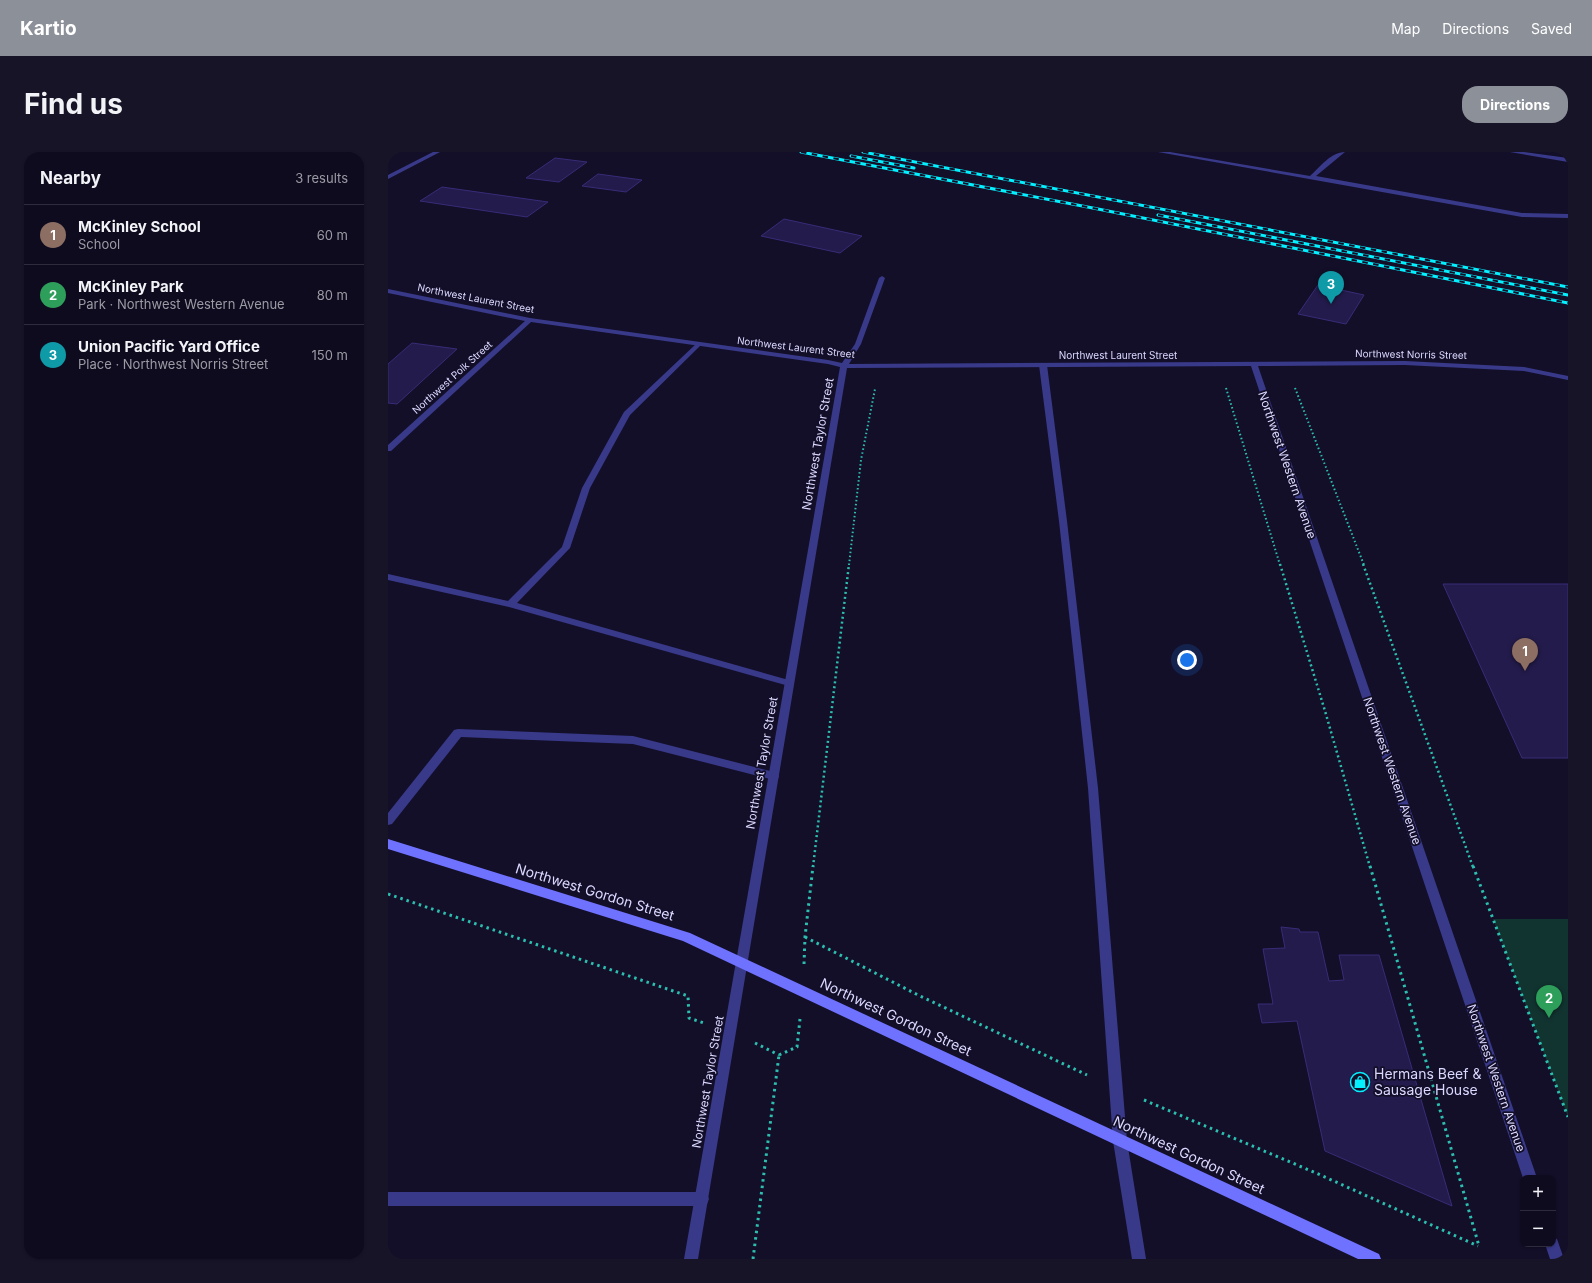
<!DOCTYPE html>
<meta charset="utf-8">
<style>
body{margin:0;font-family:Inter,sans-serif;background:#171428;color:#f1f3f6}
.controls{position:absolute;right:12px;bottom:12px;display:grid;overflow:hidden;border-radius:8px;box-shadow:0 1px 3px #0004}
.controls button{width:36px;height:36px;display:grid;place-items:center;padding:0;border:0;border-bottom:1px solid #2e2b3d;background:#0e0b1f;color:#f1f3f6;font:20px sans-serif}
.you{position:absolute;left:799px;top:508px;width:14px;height:14px;margin:-10px;border:3px solid #fff;border-radius:50%;background:#1a73e8;box-shadow:0 0 0 6px #1a73e833}
.badge{display:grid;place-items:center;width:26px;height:26px;border-radius:50%;background:#8c9099;color:#fff;font-size:13px;font-weight:700}
.pin{position:absolute;translate:-50% -33px;filter:drop-shadow(0 1px 2px #0008)}
.pin::after{content:'';position:absolute;top:21px;width:14px;height:12px;background:inherit;clip-path:polygon(0 0,100% 0,50% 100%)}
.list{margin:0;padding:0;list-style:none}
h2{display:flex;justify-content:space-between;align-items:center;height:52px;margin:0;padding:0 16px;font-size:17px}
h2 small{font-size:13px;font-weight:400;color:#9b9ba4}
.list li{display:grid;grid-template-columns:26px 1fr auto;gap:12px;align-items:center;box-sizing:border-box;height:60px;padding:0 16px;border-top:1px solid #2e2b3d}
.list b{display:block;font-size:15px;white-space:nowrap}
.list p{margin:0;font-size:13px;white-space:nowrap;color:#9b9ba4}
.list em{font-size:13px;font-style:normal;color:#9b9ba4}
.map{position:relative;flex:none;width:1180px;height:1107px;overflow:hidden;border-radius:16px}
header{display:flex;align-items:center;gap:24px;box-sizing:border-box;height:56px;padding:0 20px;background:#8c9099;color:#fff}
header strong{font-size:19px}
nav{display:flex;gap:22px;margin-inline-start:auto;font-size:14px}
.intro{display:flex;align-items:center;justify-content:space-between;box-sizing:border-box;height:96px;padding:0 24px}
h1{margin:0;font-size:28px}
.button{padding:10px 18px;border-radius:16px;background:#8c9099;color:#fff;font-size:14px;font-weight:700}
main{display:flex;gap:24px;padding:0 24px}
aside{flex:1;background:#0e0b1f;border-radius:16px;box-shadow:0 1px 3px #0004}
.map>svg:first-child{display:block}
.green{fill:#123431}
.building{fill:#231b4b;stroke:#382c78}
.lines{fill:none;stroke-linecap:round;stroke-linejoin:round}
.path-far2{stroke:#2cbfb0;stroke-width:2;stroke-dasharray:1.5 2.5;stroke-linecap:butt}
.path-far1{stroke:#2cbfb0;stroke-width:2.5;stroke-dasharray:2 3;stroke-linecap:butt}
.path{stroke:#2cbfb0;stroke-width:3;stroke-dasharray:2.5 4;stroke-linecap:butt}
.lane{fill:#39398a;fill-rule:evenodd}
.street{fill:#39398a;fill-rule:evenodd}
.secondary{fill:#6f71ff;fill-rule:evenodd}
.rail-casing{stroke:#04f0ff;stroke-width:3}
.rail{stroke:#130f29;stroke-width:2;stroke-dasharray:5.5;stroke-linecap:butt}
.labels{text-anchor:middle;stroke-width:3.5;stroke-linejoin:round;paint-order:stroke}
.far-street-label{font-size:10px;fill:#dbd8ff;stroke:#130f29}
.street-label{font-size:12px;fill:#dbd8ff;stroke:#130f29}
.near-street-label{font-size:14px;fill:#dbd8ff;stroke:#130f29}
.near-poi-label{font-size:14px;fill:#dbd8ff;stroke:#130f29;text-anchor:start}
</style>
<header>
<strong>Kartio</strong>
<nav><a>Map</a><a>Directions</a><a>Saved</a></nav>
</header>
<div class="intro"><h1>Find us</h1><a class="button">Directions</a></div>
<main>
<aside>
<h2>Nearby<small>3 results</small></h2>
<ul class="list">
<li><span class="badge" style="background:#8d6e63">1</span><div><b>McKinley School</b><p>School</p></div><em>60 m</em></li>
<li><span class="badge" style="background:#2e9e5b">2</span><div><b>McKinley Park</b><p>Park · Northwest Western Avenue</p></div><em>80 m</em></li>
<li><span class="badge" style="background:#0f9aa8">3</span><div><b>Union Pacific Yard Office</b><p>Place · Northwest Norris Street</p></div><em>150 m</em></li>
</ul>
</aside>
<div class="map">
<svg width="1180" height="1107" viewBox="0 0 1180 1107">
<rect width="100%" height="100%" fill="#130f29"/>
<path class="green" d="M1105,767H1180V965Z"/>
<path class="building" d="M167,6L199,10L171,30L138,26Z
M210,22L254,28L238,40L194,34Z
M54,35L160,50L139,65L32,49Z
M396,67L474,84L452,101L373,84Z
M930,133L976,143L958,172L910,162Z
M24,191L69,197L9,252L0,251V212Z
M1055,432H1180V606H1134Z
M893,775L911,777L912,780H930L941,829L956,828L951,803H991L1064,1054L937,999L909,869L874,871L870,852H885L875,797L897,796Z"/>
<g class="lines">
<path class="path-far2" d="M838,236L892,413
M907,236L976,413
M461,413L473,308L487,237"/>
<path class="path-far1" d="M892,412L937,559L982,715
M975,412L1085,715
M425,715L461,412"/>
<path class="path" d="M982,714L1091,1094
M1085,714L1180,965
M0,742L300,844L301,866L316,871
M417,785L530,843L699,923
M416,812L417,785L425,714
M367,891L391,903
M391,903L409,895L412,867
M756,948L928,1021L1090,1094
M365,1107L391,903"/>
<path class="lane" d="M770,0H782L922,24C932,15 943,0 957,0L928,24L1134,61L1180,62V66L1134,65Z
M1122,0H1136L1180,6V10Z
M311,190L314,192L313,193L242,263L202,336L182,396L129,451L404,529L406,531L404,533L401,534L121,455L0,428V422L120,449L174,395L194,336L236,260L309,191Z
M655,211L659,213L679,369L710,636L739,989L758,1107H744L725,989L700,636L671,369L651,213Z
M70,577L245,584L386,620L390,621L391,624L390,627L386,628L245,592L73,585L4,672L0,673V661L66,578Z
M0,1040H314L319,1042L321,1047L319,1052L314,1054H0Z"/>
<path class="street" d="M45,0H52L0,27V23Z
M494,124L497,126L473,192L461,212L1017,209L1136,215L1180,224V228L1136,219L1017,213L870,214L1149,1026H1135L863,214L459,216L310,1107H296L452,215L440,212L143,170L3,299H0V293L137,169L0,141V137L142,166L440,208L454,211L467,192L491,126Z
M1165,1085L1169,1087L1176,1107H1162L1157,1092H1165Z"/>
<path class="secondary" d="M0,687L302,781L991,1102L993,1107H970L295,789L0,697Z"/>
<g class="rail-casing">
<path id="rail" d="M413,0L710,57L1180,151
M475,0L1180,135
M463,4L526,16
M770,63L1180,143"/>
</g>
<use href="#rail" class="rail"/>
</g>
<defs>
<g id="shop-ring" transform="scale(1)"><circle r="9.5" fill="#130f29" stroke="#04f0ff" stroke-width="1.5"/><path d="M-5-2.5h2.3a2.7 3.5 0 0 1 5.4 0H5L5.5 6h-11ZM-1.5-2.5h3a1.5 2.3 0 0 0-3 0Z" fill="#04f0ff"/></g>
</defs>
<g fill-rule="evenodd">
<use href="#shop-ring" x="972" y="930"/>
</g>
<g class="labels">
<g class="far-street-label">
<text transform="translate(88 146) rotate(11)" y="4">Northwest Laurent Street</text>
<text transform="translate(408 195) rotate(7)" y="4">Northwest Laurent Street</text>
<text transform="translate(1023 202) rotate(1)" y="4">Northwest Norris Street</text>
<text x="730" y="207">Northwest Laurent Street</text>
<text transform="translate(64 225) rotate(-42)" y="4">Northwest Polk Street</text>
</g>
<g class="street-label">
<text transform="translate(430 292) rotate(-80)" y="4">Northwest Taylor Street</text>
<text transform="translate(899 313) rotate(71)" y="4">Northwest Western Avenue</text>
<text transform="translate(374 611) rotate(-80)" y="4">Northwest Taylor Street</text>
<text transform="translate(1004 619) rotate(71)" y="4">Northwest Western Avenue</text>
<text transform="translate(1108 926) rotate(71)" y="4">Northwest Western Avenue</text>
<text transform="translate(320 930) rotate(-80)" y="4">Northwest Taylor Street</text>
</g>
<g class="near-street-label">
<text transform="translate(207 740) rotate(17)" y="5">Northwest Gordon Street</text>
<text transform="translate(508 865) rotate(25)" y="5">Northwest Gordon Street</text>
<text transform="translate(801 1003) rotate(25)" y="5">Northwest Gordon Street</text>
</g>
<g class="near-poi-label">
<text x="986" y="927">Hermans Beef &amp;<tspan x="986" dy="16">Sausage House</tspan></text>
</g>
</g>
</svg>
<div class="controls">
<button>+</button>
<button>−</button>
</div>
<div class="you"></div>
<div class="pin badge" style="left:1137px;top:519px;background:#8d6e63">1</div>
<div class="pin badge" style="left:1161px;top:866px;background:#2e9e5b">2</div>
<div class="pin badge" style="left:943px;top:152px;background:#0f9aa8">3</div>
</div>
</main>
